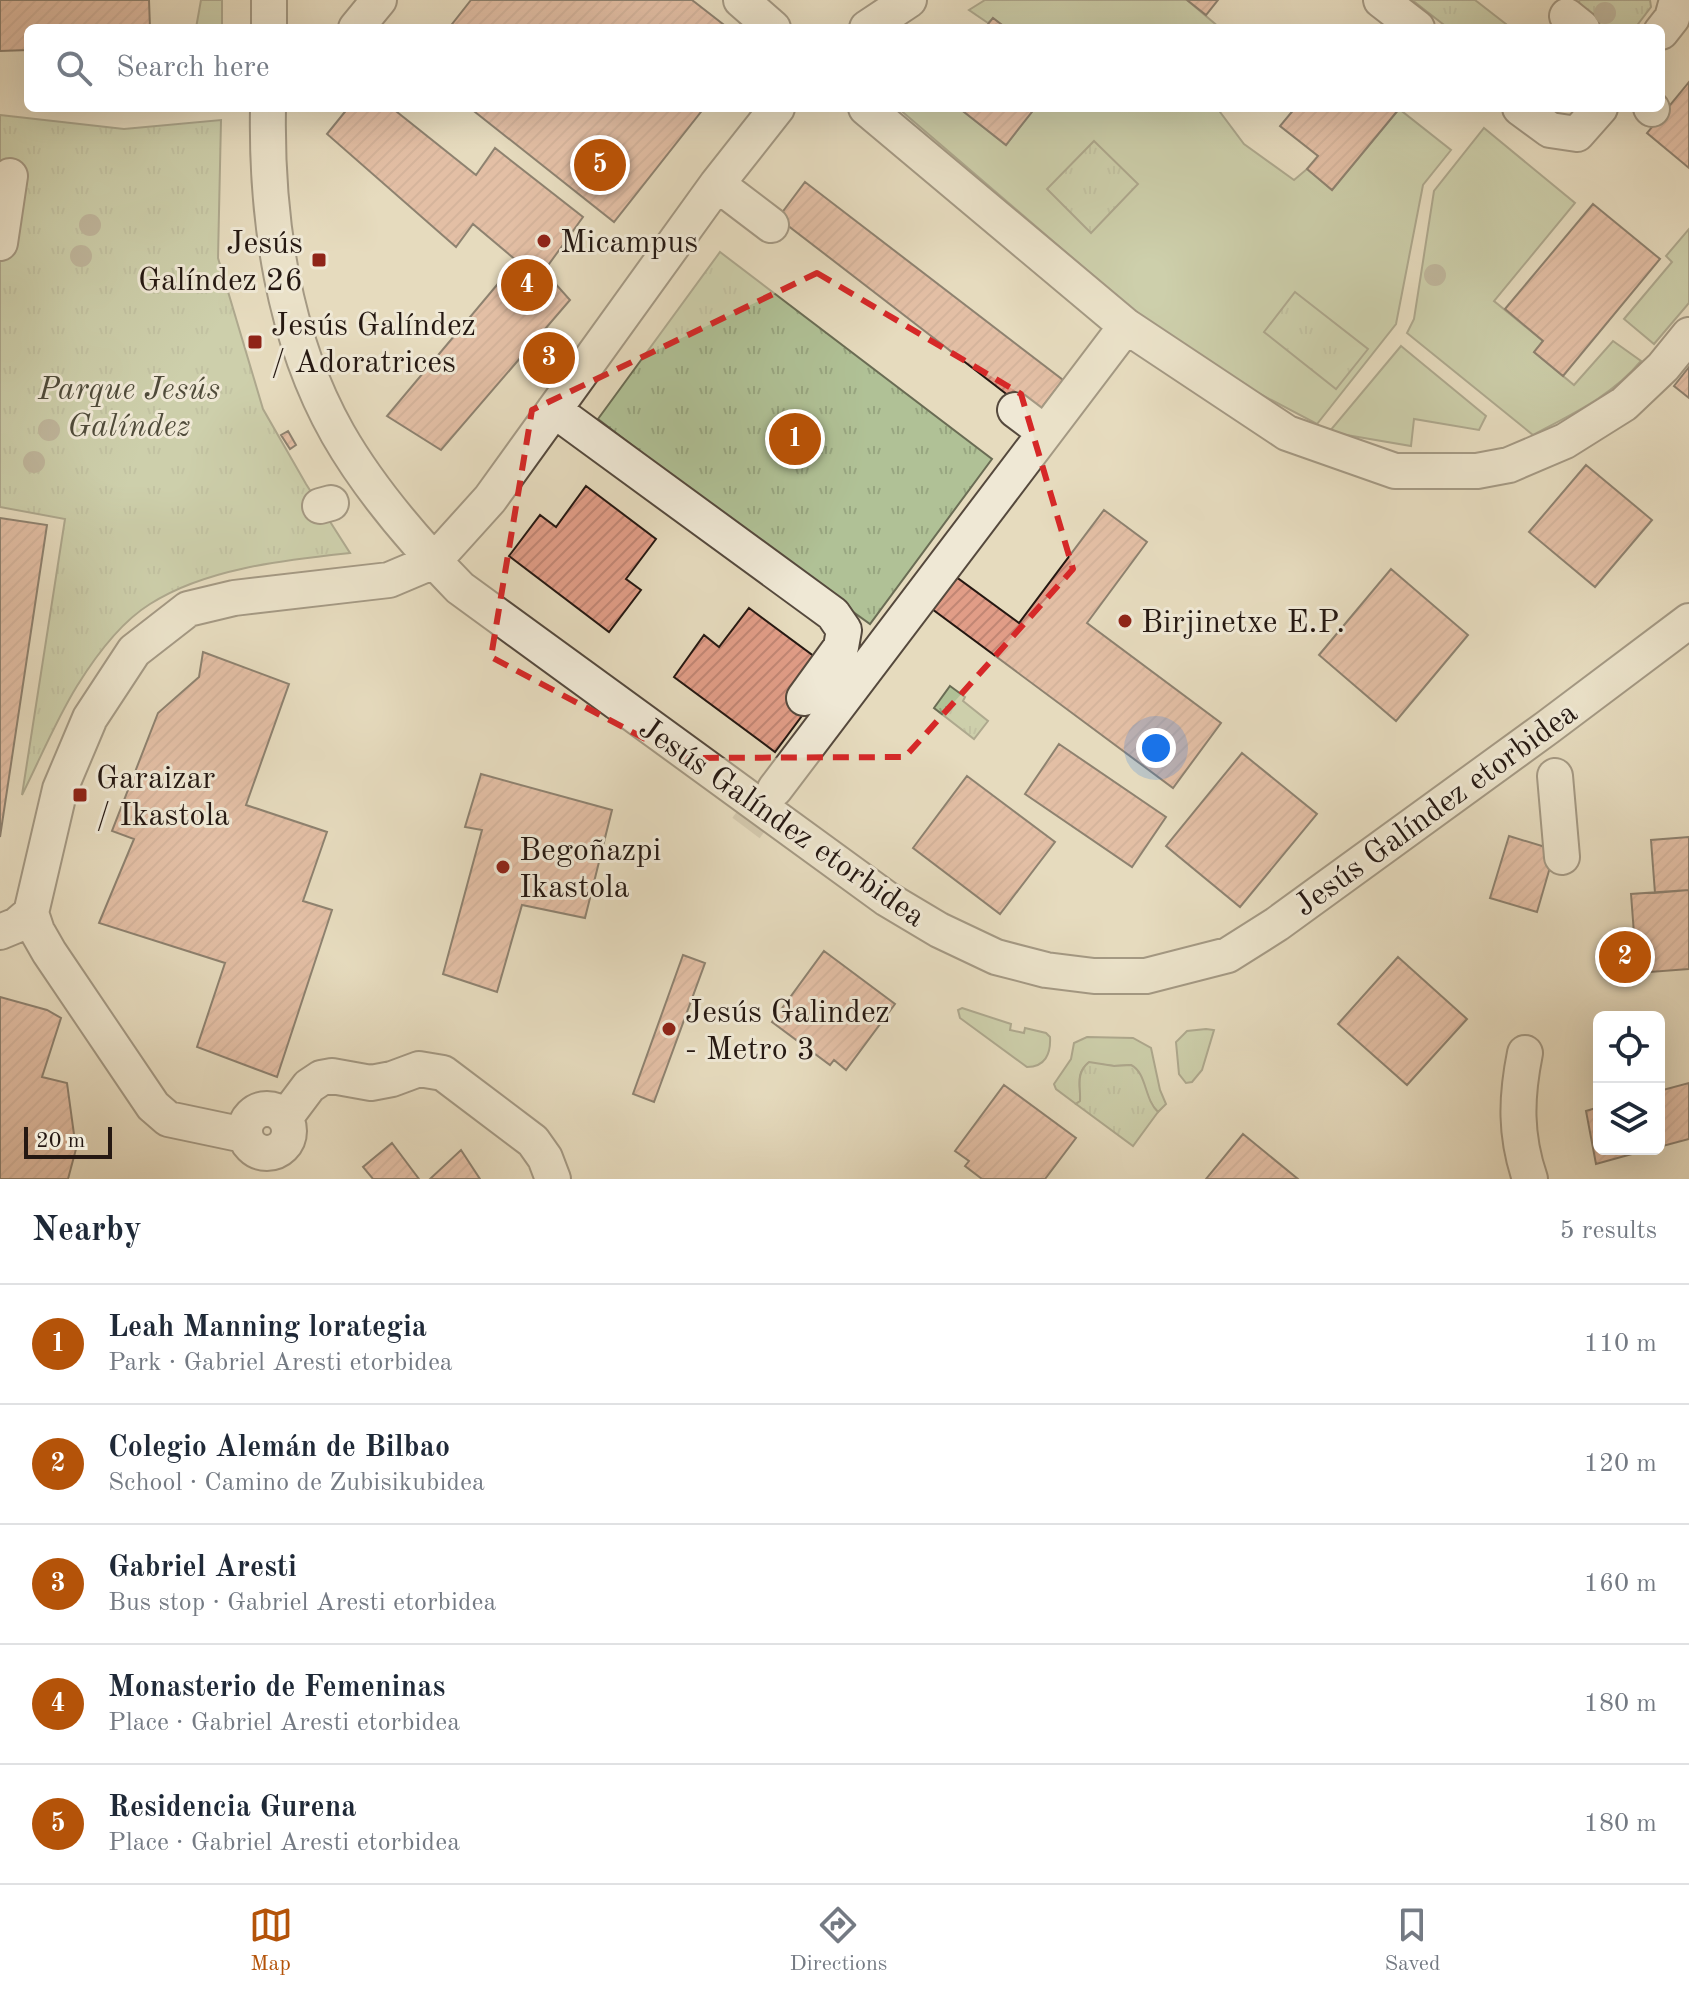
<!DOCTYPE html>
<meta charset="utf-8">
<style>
body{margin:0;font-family:"Old Standard TT",serif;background:#f6f6f7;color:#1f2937}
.controls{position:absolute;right:24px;bottom:24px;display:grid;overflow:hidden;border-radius:12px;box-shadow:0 8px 32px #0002}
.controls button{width:72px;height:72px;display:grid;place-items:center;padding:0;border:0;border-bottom:2px solid #e0e1e3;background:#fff;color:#1f2937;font:40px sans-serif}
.scale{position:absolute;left:24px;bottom:20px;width:88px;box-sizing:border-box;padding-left:8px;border:4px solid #251812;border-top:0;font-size:22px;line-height:28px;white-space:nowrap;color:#251812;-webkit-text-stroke:6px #efe8d5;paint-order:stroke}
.you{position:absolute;left:1156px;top:748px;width:28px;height:28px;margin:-20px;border:6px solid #fff;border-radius:50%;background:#1a73e8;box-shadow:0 0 0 12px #1a73e833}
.badge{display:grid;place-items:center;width:52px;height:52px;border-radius:50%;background:#b45309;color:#fff;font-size:26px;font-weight:700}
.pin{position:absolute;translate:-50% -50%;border:4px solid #fff;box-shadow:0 2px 8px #0006}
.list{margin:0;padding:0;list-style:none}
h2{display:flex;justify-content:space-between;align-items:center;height:104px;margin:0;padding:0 32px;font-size:34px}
h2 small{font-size:26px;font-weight:400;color:#747a83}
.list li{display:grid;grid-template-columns:52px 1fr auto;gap:24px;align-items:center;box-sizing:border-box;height:120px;padding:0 32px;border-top:2px solid #e0e1e3}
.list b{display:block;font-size:30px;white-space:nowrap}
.list p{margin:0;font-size:26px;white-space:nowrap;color:#747a83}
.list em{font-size:26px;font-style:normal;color:#747a83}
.icon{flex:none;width:44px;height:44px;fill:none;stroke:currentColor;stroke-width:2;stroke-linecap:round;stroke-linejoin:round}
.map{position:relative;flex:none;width:1689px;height:1179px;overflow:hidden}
.search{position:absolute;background:#fff;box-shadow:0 8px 32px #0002;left:24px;right:24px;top:24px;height:88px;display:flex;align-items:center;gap:20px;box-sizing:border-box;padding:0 28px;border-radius:12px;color:#747a83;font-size:30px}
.sheet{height:704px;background:#fff}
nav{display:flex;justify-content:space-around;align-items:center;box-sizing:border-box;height:112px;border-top:2px solid #e0e1e3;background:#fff;font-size:22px;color:#747a83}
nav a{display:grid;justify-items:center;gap:4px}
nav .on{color:#b45309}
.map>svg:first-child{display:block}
.green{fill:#b0c196;stroke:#6a6c54;stroke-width:2}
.park{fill:url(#park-tufts);stroke:#6a6c54;stroke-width:2}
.building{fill:url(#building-hatch);stroke:#251812;stroke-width:2}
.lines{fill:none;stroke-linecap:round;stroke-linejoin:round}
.street-tunnel{stroke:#bfb49c;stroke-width:34;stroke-dasharray:34 17;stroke-linecap:butt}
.street-casing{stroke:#55493d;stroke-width:38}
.street{stroke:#efe8d5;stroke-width:34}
.tree{fill:#938c75}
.marked{fill:none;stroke:#d62828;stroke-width:6;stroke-dasharray:16 10;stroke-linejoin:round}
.poi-dot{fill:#8f2418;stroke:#efe8d5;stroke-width:3}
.labels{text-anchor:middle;stroke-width:6;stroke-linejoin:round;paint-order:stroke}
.poi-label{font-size:32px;fill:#251812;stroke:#efe8d5;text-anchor:start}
.park-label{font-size:32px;font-style:italic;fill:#4f4b3a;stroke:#efe8d5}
.street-label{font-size:32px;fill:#251812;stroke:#efe8d5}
</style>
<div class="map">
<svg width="1689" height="1179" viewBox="0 0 1689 1179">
<defs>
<pattern id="park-tufts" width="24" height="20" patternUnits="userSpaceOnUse" patternTransform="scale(2)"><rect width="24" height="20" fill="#b0c196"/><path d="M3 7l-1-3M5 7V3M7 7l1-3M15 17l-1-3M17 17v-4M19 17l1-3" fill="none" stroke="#97a580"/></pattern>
<pattern id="building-hatch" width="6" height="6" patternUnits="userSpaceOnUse" patternTransform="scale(2)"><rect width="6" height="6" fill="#e19d87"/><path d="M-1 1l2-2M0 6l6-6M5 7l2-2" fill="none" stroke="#c18674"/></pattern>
</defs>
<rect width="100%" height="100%" fill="#e6dbbe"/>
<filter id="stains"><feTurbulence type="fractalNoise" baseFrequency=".0025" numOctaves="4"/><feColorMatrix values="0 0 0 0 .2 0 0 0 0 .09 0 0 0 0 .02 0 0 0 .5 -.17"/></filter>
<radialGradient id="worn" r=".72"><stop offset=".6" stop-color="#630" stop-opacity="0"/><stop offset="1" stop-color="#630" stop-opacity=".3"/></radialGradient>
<path class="green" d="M201,0H222V28H196Z
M985,0H1187L1220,28H1006L993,18L988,23L969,10Z
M898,108H959L1006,145L1035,108H1217L1244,144L1294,180L1307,169L1332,190L1399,109L1451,150L1423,185L1396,324L1317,424L1243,385L1146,321Z
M1484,128L1575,203L1494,301L1543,341L1534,352L1574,385L1613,341L1641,361C1612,396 1572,414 1533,435L1407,333L1414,319L1434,191Z
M1689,229V303L1654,344L1624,319L1672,262L1666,256Z
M1401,346L1486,416L1479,430L1414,419L1411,446L1329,432Z
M962,1008L1011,1024L1010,1030L1024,1033L1025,1028L1046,1033L1050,1037C1051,1054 1045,1067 1027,1067L960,1018L958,1010Z
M1206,1029L1214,1030L1202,1070L1192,1082L1186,1083L1179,1074L1176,1042L1187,1031Z
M1087,1037L1133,1038L1151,1048L1160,1090L1166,1104L1158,1112C1143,1098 1147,1077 1131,1065L1114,1066L1088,1063C1075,1074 1081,1086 1080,1101L1076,1104L1056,1089L1054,1084L1071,1059L1074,1043Z"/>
<path class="park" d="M1412,0H1475L1511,28H1448Z
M1580,0H1650L1651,7L1635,28H1557Z
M0,115L124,129L221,120L218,258L263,409L306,484L350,553C286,560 206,568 150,604C121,622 95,657 77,686C56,720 40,759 22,795L65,519L0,507Z
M1094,141L1138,184L1091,233L1047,189Z
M720,252L992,459L870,624L781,560L598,419Z
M1295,292L1368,349L1336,389L1264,332Z
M950,686L965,697L963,701L988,721L974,739L934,708Z
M1089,1062L1114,1066L1131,1065C1147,1073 1144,1099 1158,1112L1133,1146L1076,1104L1080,1101C1081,1086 1075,1074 1089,1062Z"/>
<path class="building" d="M0,0H149L150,28H28V50L0,51Z
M471,0H692L728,28H449Z
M1187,0H1218L1206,15Z
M993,18L1006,28H985Z
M1689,82V168L1647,133Z
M348,108H392L476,175L495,148L583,217L544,271L570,300L441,450L387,416L517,261L473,224L456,247L327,134Z
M470,108H704L614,222Z
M959,108H1035L1006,145Z
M1295,108H1398L1399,109L1332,190L1307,169L1318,156L1280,126Z
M805,182L1063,380L1035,416L778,218Z
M1593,204L1660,259L1563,376L1534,352L1543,341L1505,309Z
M1689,367V398L1674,386Z
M288,431L296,445L290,449L281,435Z
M1586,465L1652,520L1595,587L1529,532Z
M586,486L656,539L626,579L641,590L609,632L509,556L540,515L556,527Z
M1104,510L1147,542L1087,623L1221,723L1173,788L928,606L952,574L1019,623Z
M0,518L47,525L0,837Z
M1391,569L1468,635L1396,721L1319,655Z
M749,608L819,660L807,709L775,752L674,677L704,635L719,647Z
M203,652L289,684L246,805L327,832L303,901L332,910L277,1077L197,1047L225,963L99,923L134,839L112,831L158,713L199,677Z
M1059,744L1166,817L1132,867L1025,794Z
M1242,753L1317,814L1240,907L1166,846Z
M481,774L612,810L585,918L522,905L497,992L443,974L482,830L465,827Z
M967,776L1055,842L1000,914L913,848Z
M1509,836L1555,850L1537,912L1490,898Z
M1689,837V890L1655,893L1651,840Z
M1689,890V969L1637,973L1631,894Z
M824,951L895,1004L846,1070L834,1060L830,1065L772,1022Z
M683,955L705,963L654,1102L633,1094Z
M1398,957L1467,1019L1407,1085L1338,1024Z
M0,997L47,1010L61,1018L42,1077L67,1083L76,1149L68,1179H0Z
M1689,1083V1139L1659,1147V1091Z
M1004,1085L1076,1138L1045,1179H982L965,1166L969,1161L955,1151Z
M1599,1107V1149H1650L1596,1164L1586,1111Z
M1243,1134L1298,1179H1206Z
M392,1143L419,1179H373L363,1167Z
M461,1150L480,1179H430Z"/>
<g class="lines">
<path class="street-tunnel" d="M746,828L775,789"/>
<g class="street-casing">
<path id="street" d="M741,0L773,28
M1381,0L1417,28
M1567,16L1582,28
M269,28V0
M356,28L379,0
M867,28L909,0
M1661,32L1672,18L1677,0
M268,108C266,218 283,337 338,434C370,490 415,542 460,588L887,899L939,930L996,957L1046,970L1094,976H1146L1228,955L1277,924L1548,727L1689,621
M866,108L1126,326L1287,433L1395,471H1477L1509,465L1565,441L1624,404L1663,367L1689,335
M1520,108L1550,130L1577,134L1600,108
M1651,108L1652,109
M717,184L771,225
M0,243L10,176
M554,410L833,614L844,630L841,647L804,698
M1015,410L1044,432
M320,506L331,503
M1555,776L1562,857
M775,789L1126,326
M31,913L60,789L90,718L134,651L188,609L234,598L389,580L434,561L490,499L717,184L777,108
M31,913L37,931L49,952L153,1106L168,1119L244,1135
M0,932L17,925L31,913
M1525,1053C1516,1098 1515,1135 1530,1179
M245 1131a22 22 0 1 1 44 0a22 22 0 1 1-44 0Z
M285,1118L309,1086L321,1078L332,1076L371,1083L392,1079L419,1069L443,1073L533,1141L545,1158L553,1179"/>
</g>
<use href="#street" class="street"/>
</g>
<g class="tree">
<circle cx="1605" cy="13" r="11"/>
<circle cx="90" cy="225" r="11"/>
<circle cx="81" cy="256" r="11"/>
<circle cx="1435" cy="275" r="11"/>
<circle cx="49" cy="430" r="11"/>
<circle cx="34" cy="462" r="11"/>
</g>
<path d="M0 0H1689V1179H0ZM817,273L1021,394L1073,569L905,757L681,758L491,657L532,410Z" fill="#e6dbbe" fill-opacity=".55" fill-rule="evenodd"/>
<path class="marked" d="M817,273L1021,394L1073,569L905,757L681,758L491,657L532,410Z"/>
<g class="poi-dot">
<circle cx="544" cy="241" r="8"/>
<rect x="311" y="252" width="16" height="16" rx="4"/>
<rect x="247" y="334" width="16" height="16" rx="4"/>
<circle cx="1125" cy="621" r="8"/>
<rect x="72" y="787" width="16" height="16" rx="4"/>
<circle cx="503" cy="867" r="8"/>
<circle cx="669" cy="1029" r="8"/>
</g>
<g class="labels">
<g class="poi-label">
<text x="560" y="252">Micampus</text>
<text x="303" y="253" text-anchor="end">Jesús<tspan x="303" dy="37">Galíndez 26</tspan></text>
<text x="271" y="335">Jesús Galíndez<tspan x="271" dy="37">/ Adoratrices</tspan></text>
<text x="1141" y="632">Birjinetxe E.P.</text>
<text x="96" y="788">Garaizar<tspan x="96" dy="37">/ Ikastola</tspan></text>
<text x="519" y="860">Begoñazpi<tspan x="519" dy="37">Ikastola</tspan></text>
<text x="685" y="1022">Jesús Galindez<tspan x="685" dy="37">- Metro 3</tspan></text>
</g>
<g class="park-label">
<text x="129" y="399">Parque Jesús<tspan x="129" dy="37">Galíndez</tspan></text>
</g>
<g class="street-label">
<text transform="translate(1435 808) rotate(-36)" y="11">Jesús Galíndez etorbidea</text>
<text transform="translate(783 821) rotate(35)" y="11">Jesús Galíndez etorbidea</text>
</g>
</g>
<rect width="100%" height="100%" filter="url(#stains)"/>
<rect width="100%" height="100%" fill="url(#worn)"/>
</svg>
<div class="controls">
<button><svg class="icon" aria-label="locate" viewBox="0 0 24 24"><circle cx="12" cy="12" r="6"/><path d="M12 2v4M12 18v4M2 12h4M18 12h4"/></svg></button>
<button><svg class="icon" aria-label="layers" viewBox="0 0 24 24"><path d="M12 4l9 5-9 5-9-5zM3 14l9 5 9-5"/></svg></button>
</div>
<div class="scale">20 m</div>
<div class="you"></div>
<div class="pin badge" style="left:795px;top:439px">1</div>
<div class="pin badge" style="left:1625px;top:957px">2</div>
<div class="pin badge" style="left:549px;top:358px">3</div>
<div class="pin badge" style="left:527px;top:285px">4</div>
<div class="pin badge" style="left:600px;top:165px">5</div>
<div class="search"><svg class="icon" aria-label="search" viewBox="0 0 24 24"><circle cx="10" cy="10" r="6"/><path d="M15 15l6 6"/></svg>Search here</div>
</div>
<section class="sheet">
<h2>Nearby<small>5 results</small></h2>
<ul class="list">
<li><span class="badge">1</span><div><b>Leah Manning lorategia</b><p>Park · Gabriel Aresti etorbidea</p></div><em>110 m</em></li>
<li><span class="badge">2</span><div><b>Colegio Alemán de Bilbao</b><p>School · Camino de Zubisikubidea</p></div><em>120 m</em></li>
<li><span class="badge">3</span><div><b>Gabriel Aresti</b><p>Bus stop · Gabriel Aresti etorbidea</p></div><em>160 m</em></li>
<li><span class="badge">4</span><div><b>Monasterio de Femeninas</b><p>Place · Gabriel Aresti etorbidea</p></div><em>180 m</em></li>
<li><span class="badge">5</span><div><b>Residencia Gurena</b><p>Place · Gabriel Aresti etorbidea</p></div><em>180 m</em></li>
</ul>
</section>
<nav>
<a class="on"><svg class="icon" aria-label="map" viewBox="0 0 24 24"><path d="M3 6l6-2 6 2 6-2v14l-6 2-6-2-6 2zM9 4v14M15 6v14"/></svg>Map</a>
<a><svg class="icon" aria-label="directions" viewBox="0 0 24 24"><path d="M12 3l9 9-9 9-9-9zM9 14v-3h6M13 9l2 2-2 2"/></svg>Directions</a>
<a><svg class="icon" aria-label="saved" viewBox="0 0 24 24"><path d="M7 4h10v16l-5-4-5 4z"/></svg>Saved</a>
</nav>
